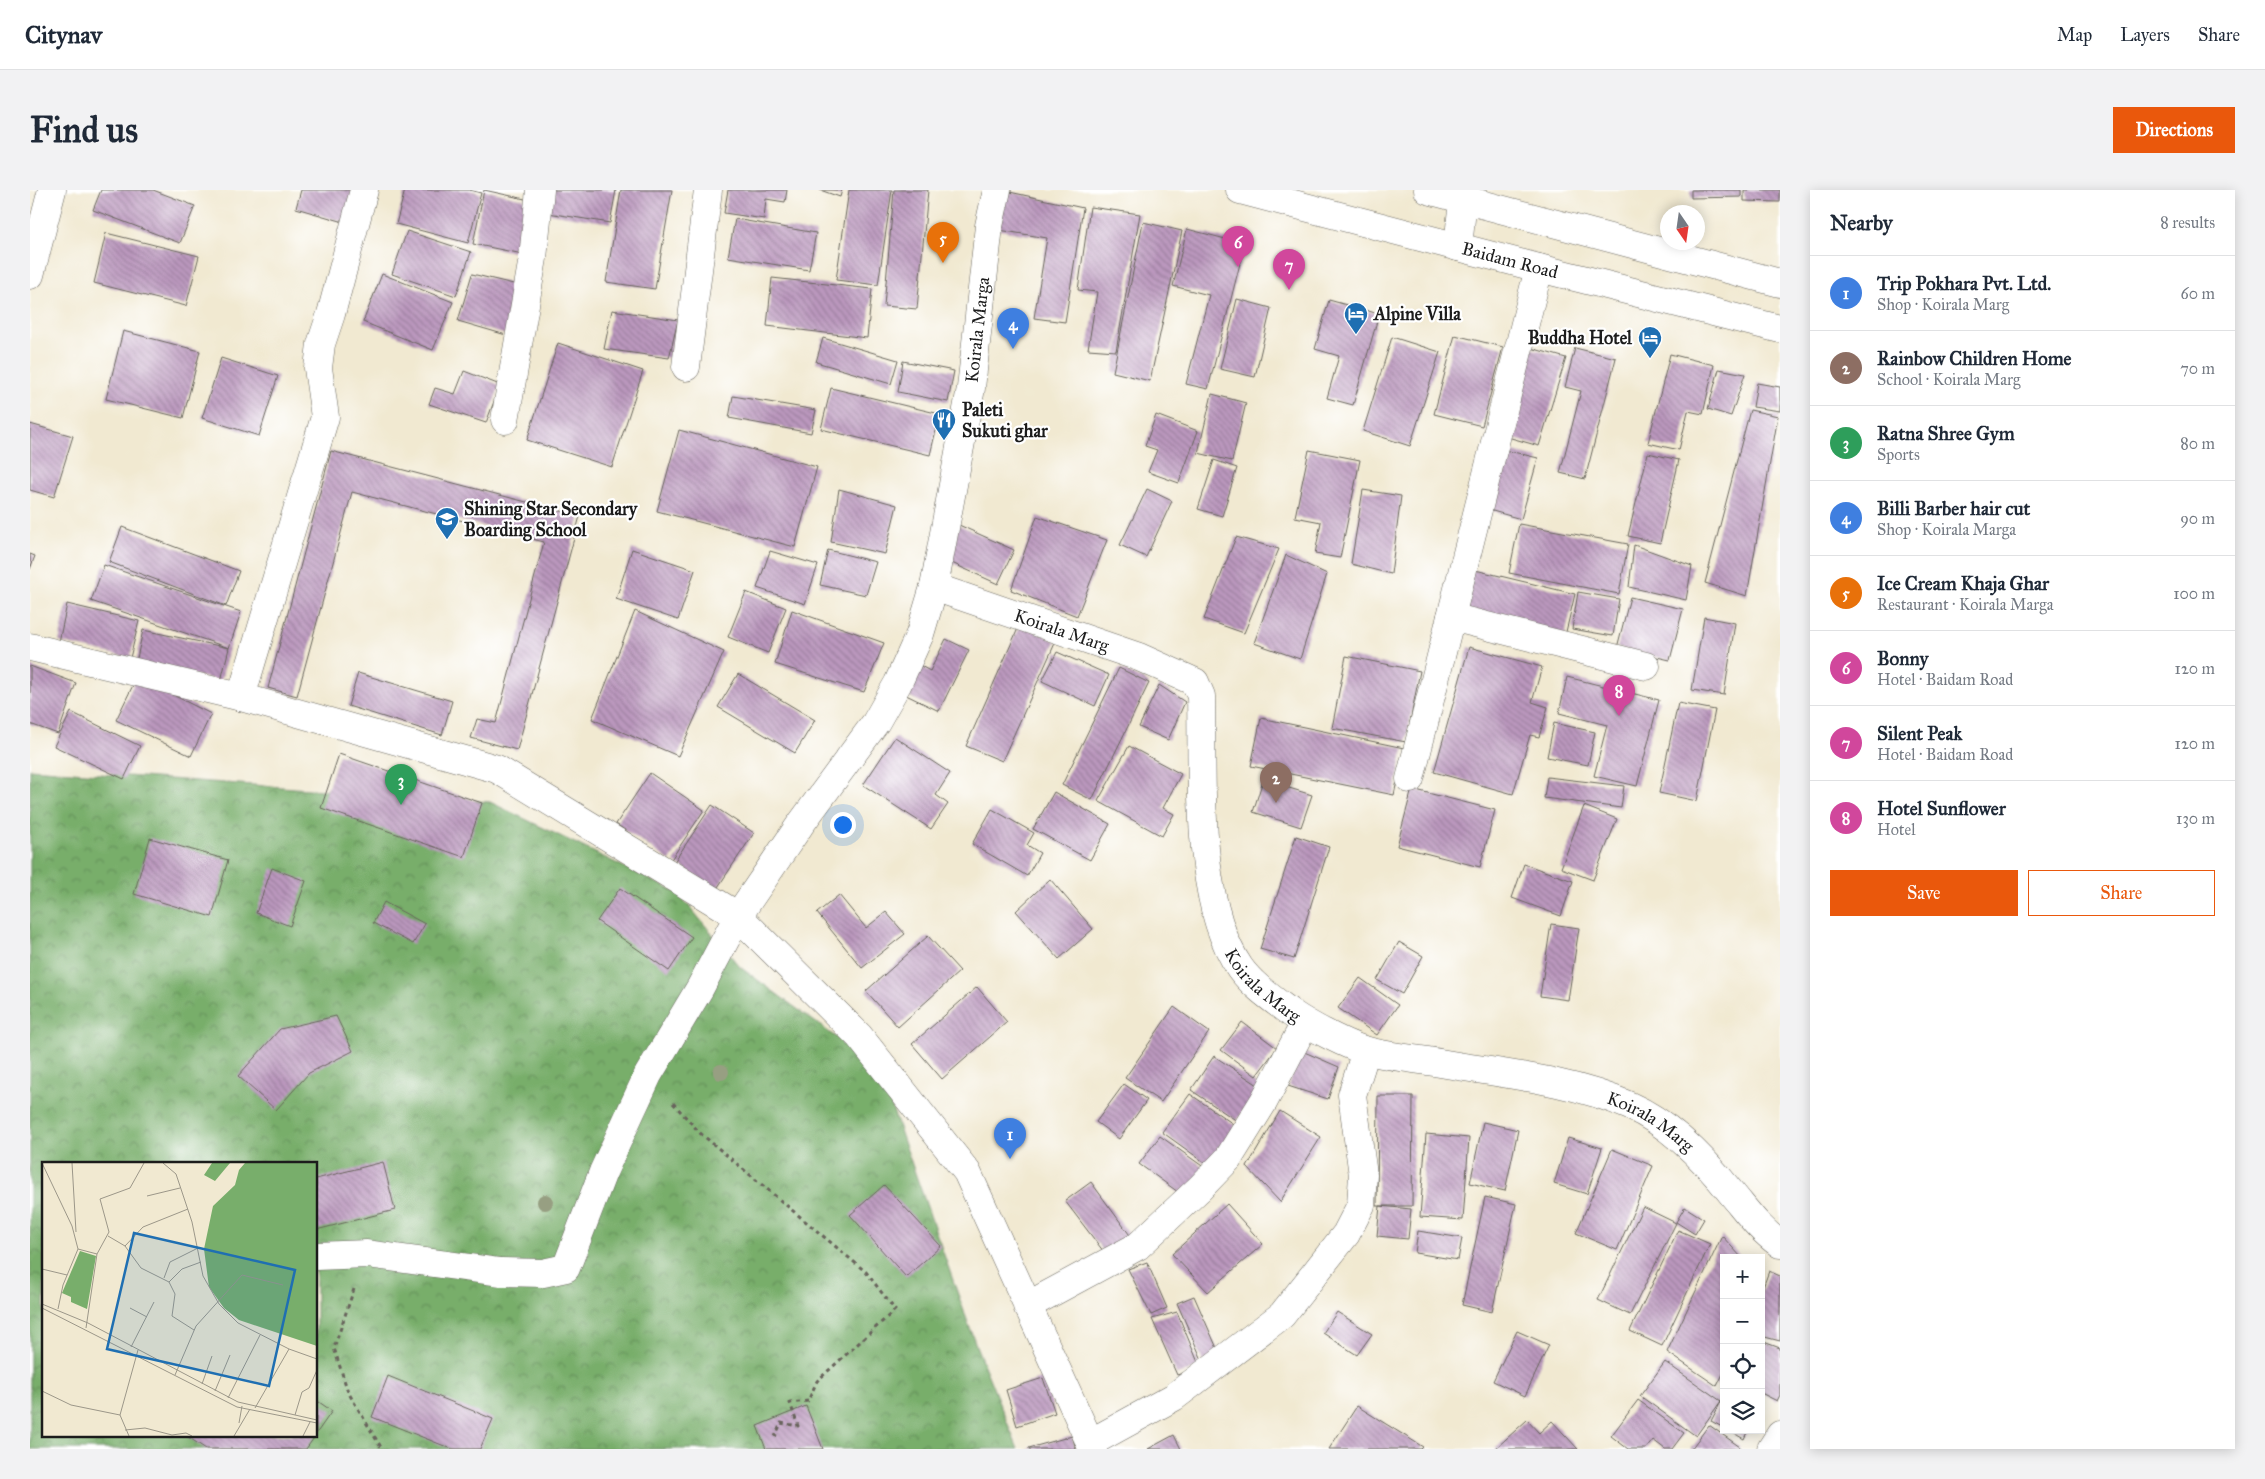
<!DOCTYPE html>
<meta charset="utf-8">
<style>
body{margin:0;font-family:"IM FELL Great Primer",serif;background:#f2f2f3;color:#1f2937}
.controls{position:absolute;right:15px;bottom:15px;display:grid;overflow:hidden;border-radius:0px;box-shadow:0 2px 12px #0003}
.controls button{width:45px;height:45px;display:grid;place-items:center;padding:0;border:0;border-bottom:1px solid #e0e1e3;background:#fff;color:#1f2937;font:25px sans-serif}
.compass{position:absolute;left:1630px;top:15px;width:45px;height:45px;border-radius:50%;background:#fff;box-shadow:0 2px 12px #0003;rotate:167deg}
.you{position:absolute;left:812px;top:634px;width:18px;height:18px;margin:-12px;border:4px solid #fff;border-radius:50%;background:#1a73e8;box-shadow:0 0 0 8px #1a73e833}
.badge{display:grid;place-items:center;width:32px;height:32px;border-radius:50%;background:#ea580c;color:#fff;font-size:16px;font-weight:700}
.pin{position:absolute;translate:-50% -41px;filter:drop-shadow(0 1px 2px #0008)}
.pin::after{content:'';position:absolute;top:26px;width:18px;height:15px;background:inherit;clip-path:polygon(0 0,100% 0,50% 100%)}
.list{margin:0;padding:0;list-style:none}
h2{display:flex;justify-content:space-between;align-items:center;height:65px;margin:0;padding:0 20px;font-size:21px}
h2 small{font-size:16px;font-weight:400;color:#747a83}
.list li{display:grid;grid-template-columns:32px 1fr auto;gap:15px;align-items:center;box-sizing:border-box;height:75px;padding:0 20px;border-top:1px solid #e0e1e3}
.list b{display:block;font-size:19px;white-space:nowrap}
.list p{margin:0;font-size:16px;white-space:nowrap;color:#747a83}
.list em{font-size:16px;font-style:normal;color:#747a83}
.actions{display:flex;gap:10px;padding:15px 20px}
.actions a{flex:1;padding:11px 0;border:1px solid #ea580c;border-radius:0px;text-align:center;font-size:18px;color:#ea580c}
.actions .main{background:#ea580c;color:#fff}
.icon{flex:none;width:28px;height:28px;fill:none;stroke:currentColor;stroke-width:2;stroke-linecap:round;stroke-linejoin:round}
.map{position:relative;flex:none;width:1750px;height:1259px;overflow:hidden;border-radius:0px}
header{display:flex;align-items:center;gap:30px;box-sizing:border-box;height:70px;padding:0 25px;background:#fff;border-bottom:1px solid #e0e1e3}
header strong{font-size:24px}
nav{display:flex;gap:28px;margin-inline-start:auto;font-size:18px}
.intro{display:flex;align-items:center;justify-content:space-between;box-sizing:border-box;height:120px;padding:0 30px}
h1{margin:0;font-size:35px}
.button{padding:12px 22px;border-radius:0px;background:#ea580c;color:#fff;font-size:18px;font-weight:700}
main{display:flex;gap:30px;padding:0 30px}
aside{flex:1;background:#fff;border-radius:0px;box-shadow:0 2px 12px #0003}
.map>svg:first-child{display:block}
.forest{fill:url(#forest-crowns);stroke:#4a6544;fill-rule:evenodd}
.building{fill:url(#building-back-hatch)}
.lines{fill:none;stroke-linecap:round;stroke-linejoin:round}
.minor-casing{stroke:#67645b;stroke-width:29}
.primary-casing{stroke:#67645b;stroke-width:29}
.path{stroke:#67645b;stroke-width:3;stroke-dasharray:4 4;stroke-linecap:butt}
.minor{stroke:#fff;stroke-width:28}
.primary{stroke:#fff;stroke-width:28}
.tree{fill:#979f82}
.labels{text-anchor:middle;stroke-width:4.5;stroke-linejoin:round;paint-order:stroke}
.street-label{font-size:18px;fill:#1c1c1c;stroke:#fff}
.poi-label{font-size:18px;font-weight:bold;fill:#1c1c1c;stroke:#fff;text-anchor:start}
.inset-road{fill:none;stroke:#9c9789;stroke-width:1}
.view{fill:#1f6fb2;fill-opacity:0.15;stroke:#1f6fb2;stroke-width:2.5}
.inset-edge{fill:none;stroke:#1c1c1c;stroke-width:2.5}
</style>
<header>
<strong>Citynav</strong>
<nav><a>Map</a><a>Layers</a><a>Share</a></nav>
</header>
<div class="intro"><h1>Find us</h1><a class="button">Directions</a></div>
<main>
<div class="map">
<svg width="1750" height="1259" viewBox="0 0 1750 1259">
<defs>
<pattern id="forest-crowns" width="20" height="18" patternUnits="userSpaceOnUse" patternTransform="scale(1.25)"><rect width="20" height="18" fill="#78ae6b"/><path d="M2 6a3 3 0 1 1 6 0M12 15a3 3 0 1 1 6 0" fill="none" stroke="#628d57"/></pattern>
<pattern id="building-back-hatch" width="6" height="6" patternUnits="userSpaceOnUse" patternTransform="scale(1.25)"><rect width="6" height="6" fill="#bb98be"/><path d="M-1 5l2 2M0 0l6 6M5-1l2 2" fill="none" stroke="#977b9a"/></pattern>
</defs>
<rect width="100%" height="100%" fill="#fff"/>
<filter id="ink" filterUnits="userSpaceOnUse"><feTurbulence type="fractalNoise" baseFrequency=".02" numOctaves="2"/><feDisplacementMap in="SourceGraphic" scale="10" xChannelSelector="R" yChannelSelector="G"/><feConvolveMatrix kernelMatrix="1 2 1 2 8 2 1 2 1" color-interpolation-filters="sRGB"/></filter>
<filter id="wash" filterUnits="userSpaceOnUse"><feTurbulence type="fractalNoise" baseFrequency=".0096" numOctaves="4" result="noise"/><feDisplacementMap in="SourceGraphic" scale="20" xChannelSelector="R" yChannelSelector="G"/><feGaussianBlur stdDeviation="1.12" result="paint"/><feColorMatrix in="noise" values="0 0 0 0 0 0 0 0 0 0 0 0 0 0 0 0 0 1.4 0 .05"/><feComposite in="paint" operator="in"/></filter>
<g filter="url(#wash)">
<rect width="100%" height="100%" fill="#f1e9d1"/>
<path class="forest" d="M0,579L460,612L648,703L710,777L848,878L947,1158L988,1259H0ZM14,973H286V1245H14Z"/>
<g id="blocks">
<path class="building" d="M71,0H123L165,16L150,53L63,20Z
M271,0H323L314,32L266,18Z
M375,0H439L451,3L438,53L366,34Z
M454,0L504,11L493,64L443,54Z
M516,0H586L580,33L512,22Z
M591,0H642L625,99L576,92Z
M698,0H757L755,12L736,9L734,29L694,23Z
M790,0H812L810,7Z
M819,0H862L848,95L806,90Z
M864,0H898L887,119L854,116Z
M1661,0H1711V7L1661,8Z
M1714,0H1750V12L1714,11Z
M975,1L1053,18L1035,132L1004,128L1017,48L969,40Z
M1060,17L1110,24L1086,161L1058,159L1067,102L1048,100Z
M705,29L786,43L779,80L698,67Z
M1113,32L1152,41L1120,191L1083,182Z
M1157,39L1215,54L1178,199L1156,194L1179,105L1143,96Z
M377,41L441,62L426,106L362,84Z
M76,43L169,66L156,116L64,93Z
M352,84L423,112L403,160L333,132Z
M442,84L496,97L483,147L428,131Z
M742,88L842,99L837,148L737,136Z
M1207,109L1241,118L1225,187L1190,179Z
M1299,110L1349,124L1323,215L1297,208L1309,166L1285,159Z
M582,120L648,130L639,168L574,159Z
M93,141L170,161L153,228L76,209Z
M1425,145L1473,157L1452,236L1404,224Z
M1362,147L1410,162L1380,256L1333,241Z
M793,148L868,170L861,194L786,172Z
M528,153L613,181L582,277L497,250Z
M1501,158L1536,168L1509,256L1474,246Z
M1545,158L1586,168L1555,289L1530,283L1551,201L1535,197Z
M1640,164L1684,175L1673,224L1658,221L1649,260L1618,253Z
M191,168L248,186L229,246L172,228Z
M873,171L924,181L918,212L868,202Z
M1689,179L1715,184L1701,226L1678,219Z
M434,181L470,195L456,233L399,214L405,198L425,204Z
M1727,193L1750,197V221L1723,217Z
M801,198L910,224L900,265L791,239Z
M1182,204L1216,213L1202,271L1168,263Z
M703,206L786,220L781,243L699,228Z
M1720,220L1748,226L1717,406L1675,393Z
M1126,225L1168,241L1149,293L1118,282L1127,260L1115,256Z
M0,234L43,246L24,307L0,300Z
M649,240L787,277L765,357L627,321Z
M1279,260L1330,270L1310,368L1285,364L1291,332L1265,327Z
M1475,260L1508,268L1491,329L1459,320Z
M301,261L550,326L487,560L441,548L447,529L466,533L514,352L322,302L267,506L238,498Z
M1618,263L1649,270L1630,353L1598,346Z
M1184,270L1207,278L1192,326L1168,319Z
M809,299L867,315L855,364L801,352Z
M1117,299L1142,311L1116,367L1090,355Z
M1333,300L1371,306L1361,384L1321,374Z
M1007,326L1077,350L1047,426L981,400Z
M1489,334L1598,354L1589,404L1479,383Z
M929,335L984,360L968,394L913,369Z
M92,337L209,381L196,416L79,372Z
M1206,347L1249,359L1214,443L1174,429Z
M1604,355L1662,376L1656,410L1599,397Z
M602,359L665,380L648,430L586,409Z
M798,360L846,372L836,405L790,395Z
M740,361L788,375L775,414L727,398Z
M0,364L5,366L0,379Z
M1256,365L1297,384L1270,469L1224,453Z
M74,375L211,422L199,458L191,491L106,473L113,440L199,458L61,411Z
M1441,379L1545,404L1535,446L1430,422Z
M716,402L756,418L738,463L698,447Z
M1548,402L1589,409L1583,446L1542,439Z
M1600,407L1653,419L1640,470L1587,458Z
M37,414L109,431L100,468L29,452Z
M762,420L854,453L834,502L745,474Z
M605,421L694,462L648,566L562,529Z
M1674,427L1705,433L1694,505L1662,500Z
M990,434L1026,451L972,571L936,556Z
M916,449L939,460L909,521L872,503L887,474L900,481Z
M1439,457L1512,477L1502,512L1518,517L1509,547L1500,545L1483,604L1404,582Z
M1027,462L1079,485L1065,516L1012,491Z
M1316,466L1390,481L1376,552L1302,538Z
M0,476L46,493L28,544L0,534Z
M1089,478L1119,493L1062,610L1032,595Z
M328,483L422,511L412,545L318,516Z
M708,484L785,530L765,563L688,517Z
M107,487L181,524L161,566L86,530Z
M1537,487L1629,510L1607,596L1564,586L1577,535L1529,523Z
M1129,495L1155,512L1138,550L1109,537Z
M1648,513L1685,520L1667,611L1629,603Z
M41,522L110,556L94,589L24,556Z
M1231,528L1374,558L1364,605L1221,576Z
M1524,533L1565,542L1558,575L1517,567Z
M865,547L920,583L906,605L918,614L901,639L833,595Z
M1099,556L1151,584L1133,618L1144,624L1132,646L1068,611Z
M309,564L452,613L434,667L291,618Z
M620,583L674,620L640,671L586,634Z
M1517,587L1594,596L1591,618L1514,608Z
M1233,590L1282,605L1271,637L1223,622Z
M1382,599L1465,620L1450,677L1367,656Z
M1024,602L1080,634L1060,670L1003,639Z
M682,615L724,643L686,700L644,672Z
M1554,616L1587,629L1563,690L1531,678Z
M962,619L1004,643L997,655L1010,663L997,686L942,654Z
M1266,646L1299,657L1264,769L1230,759Z
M120,648L198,670L182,727L104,704Z
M1494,674L1543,691L1531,726L1482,708Z
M242,678L276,691L260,736L226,723Z
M1020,689L1063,739L1029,769L986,721Z
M590,698L662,747L639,781L567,731Z
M809,705L836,738L856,722L875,744L832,778L787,723Z
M354,712L395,734L383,754L343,733Z
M1521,734L1549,738L1538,810L1510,806Z
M898,746L930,781L868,837L836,801Z
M1369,752L1393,766L1372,804L1347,790Z
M1330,788L1368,815L1347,845L1308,818Z
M947,797L977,832L912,889L882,854Z
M1144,817L1179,842L1131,912L1095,888Z
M306,826L323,861L279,883L246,920L208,886L250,839Z
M1212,832L1247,858L1226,886L1191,860Z
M1272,861L1309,877L1298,909L1258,896Z
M1184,866L1231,897L1207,931L1161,900Z
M1094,894L1117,910L1089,949L1066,932Z
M1160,904L1206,936L1178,975L1132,942Z
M1348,906H1383L1382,1016H1347Z
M1250,921L1291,947L1250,1012L1217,977Z
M1453,932L1488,940L1475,1001L1440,993Z
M1396,944L1439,948L1433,1030L1390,1027Z
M1130,946L1175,978L1155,1007L1109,974Z
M1538,948L1572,958L1557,1004L1524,994Z
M1582,959L1623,976L1587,1060L1546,1043Z
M353,972L365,1020L286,1040V989Z
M1061,992L1102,1048L1077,1066L1035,1011Z
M854,995L911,1056L876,1087L820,1025Z
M1455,1007L1486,1014L1462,1122L1432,1115Z
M1197,1014L1233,1054L1178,1102L1142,1064Z
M1350,1016L1381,1019L1378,1049L1347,1046Z
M1613,1017L1646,1033L1600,1125L1568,1110Z
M1655,1017L1674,1029L1665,1044L1646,1032Z
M1648,1040L1680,1054L1632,1156L1600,1141Z
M1388,1041L1432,1048L1428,1070L1385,1063Z
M1692,1046L1712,1068H1694V1182L1687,1196L1637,1162Z
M1117,1072L1137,1118L1121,1125L1098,1079Z
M1739,1081L1750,1086V1151L1731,1146V1103Z
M1164,1106L1190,1165L1173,1172L1147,1113Z
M1147,1122L1170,1177L1147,1185L1122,1129Z
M1307,1122L1342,1144L1327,1165L1293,1143Z
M1487,1141L1519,1155L1495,1206L1463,1191Z
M1731,1151L1750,1158V1205L1747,1211L1731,1203Z
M1635,1172L1691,1211L1666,1246L1610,1206Z
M358,1186L463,1229L450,1259H422L342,1227Z
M1013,1188L1025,1223L987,1236L976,1200Z
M1694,1206V1238L1681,1231Z
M286,1210L302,1221L286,1244Z
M1608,1210L1654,1243L1642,1259H1635L1623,1250L1616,1259H1598L1581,1246Z
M776,1216L793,1259H736L727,1236Z
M1327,1216L1393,1257L1391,1259H1299Z
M1497,1230L1509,1243L1522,1231L1548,1259H1465Z
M1679,1235L1710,1257L1709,1259H1661Z
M1698,1240H1718L1714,1249Z
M155,1245H286L276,1259H176Z
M1144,1245L1151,1259H1118Z
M1042,1246L1046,1259H999V1258Z"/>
</g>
</g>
<g filter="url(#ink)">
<use href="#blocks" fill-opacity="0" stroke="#67645b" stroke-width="1"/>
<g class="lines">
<g class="minor-casing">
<g id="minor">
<path d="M1428,57L1434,0"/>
<path d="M0,85L22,0"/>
<path d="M656,177L678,0"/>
<path d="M475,230L503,68L510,0"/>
<path id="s1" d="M904,397L1109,467L1165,492L1171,506C1173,585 1164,711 1210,778C1223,796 1244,810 1261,823C1278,835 1319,857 1338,861C1362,867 1386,869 1410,873C1474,884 1541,890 1600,916C1641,934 1676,971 1703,1005C1718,1023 1730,1040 1750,1054"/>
<path d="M1421,427L1616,476"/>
<path d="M0,457L211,507L467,579L708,726L829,846L937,982L1063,1259"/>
<path d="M211,507L295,227L288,178L291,154L301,124L334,0"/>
<path d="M1380,589L1509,78"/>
<path id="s2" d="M286,1066L337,1064L470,1082L513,1083L536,1078L573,982L618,885L670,798L708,726L770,635L846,532L868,493L890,444L904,397L941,198L959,36L967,0"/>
<path d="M997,1116L1108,1056L1170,998L1198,969L1234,911L1275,833"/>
<path d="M1060,1253L1144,1207L1252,1125L1316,1044L1331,1015L1333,985L1322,905L1336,861"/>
<path d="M1741,1259L1750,1245"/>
</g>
</g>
<g class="primary-casing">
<g id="primary">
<path id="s3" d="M1210,0L1509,78L1750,139"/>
<path d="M1398,0L1750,93"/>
</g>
</g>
<path class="path" d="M643,913L670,943L836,1082L865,1120L787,1191L778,1211L760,1213L768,1236L751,1233L745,1247
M324,1099L304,1158L318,1202L352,1259"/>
<use href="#minor" class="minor"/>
<use href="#primary" class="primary"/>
</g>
<g class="tree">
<circle cx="691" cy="882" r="8"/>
<circle cx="515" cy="1012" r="8"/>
</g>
</g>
<defs>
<g id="hotel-pin" transform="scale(1.25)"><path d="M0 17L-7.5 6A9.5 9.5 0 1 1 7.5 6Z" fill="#1f6fb2" stroke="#fff"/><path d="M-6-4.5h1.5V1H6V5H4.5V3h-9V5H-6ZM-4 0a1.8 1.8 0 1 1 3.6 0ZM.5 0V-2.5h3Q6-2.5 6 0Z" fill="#fff"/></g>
<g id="restaurant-pin" transform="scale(1.25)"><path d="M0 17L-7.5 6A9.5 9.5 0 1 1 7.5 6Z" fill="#1f6fb2" stroke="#fff"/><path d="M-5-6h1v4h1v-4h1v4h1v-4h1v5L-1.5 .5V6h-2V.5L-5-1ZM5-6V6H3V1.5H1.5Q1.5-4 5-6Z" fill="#fff"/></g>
<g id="school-pin" transform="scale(1.25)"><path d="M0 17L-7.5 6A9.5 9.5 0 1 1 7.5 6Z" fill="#1f6fb2" stroke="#fff"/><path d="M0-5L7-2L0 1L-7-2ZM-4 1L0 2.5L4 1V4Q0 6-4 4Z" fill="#fff"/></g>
</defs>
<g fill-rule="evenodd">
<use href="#hotel-pin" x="1326" y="124"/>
<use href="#hotel-pin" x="1620" y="148"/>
<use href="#restaurant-pin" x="914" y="230"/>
<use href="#school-pin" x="417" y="329"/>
</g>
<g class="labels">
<g class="street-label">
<text dy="6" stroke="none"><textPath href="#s3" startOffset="279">Baidam Road</textPath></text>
<text dy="6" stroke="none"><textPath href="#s2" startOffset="1291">Koirala Marga</textPath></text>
<text dy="6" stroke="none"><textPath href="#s1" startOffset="135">Koirala Marg</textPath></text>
<text dy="6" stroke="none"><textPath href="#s1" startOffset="600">Koirala Marg</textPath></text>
<text dy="6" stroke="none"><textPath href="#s1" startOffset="1020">Koirala Marg</textPath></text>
</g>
<g class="poi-label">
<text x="1344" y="130">Alpine Villa</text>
<text x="1602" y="154" text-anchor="end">Buddha Hotel</text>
<text x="932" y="226">Paleti<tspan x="932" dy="21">Sukuti ghar</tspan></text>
<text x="434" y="325">Shining Star Secondary<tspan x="434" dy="21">Boarding School</tspan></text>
</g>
</g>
<g transform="translate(12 972)">
<rect width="275" height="275" fill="#f1e9d1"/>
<path d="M170,1H188L173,19L162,13ZM203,1H275V184L197,158L182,146L167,125L162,87L171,44L193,23L197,8ZM38,89L54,94L45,147L29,140V135L20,131Z" fill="#78ae6b"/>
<path class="inset-road" d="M0,1L30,64L36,87L55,92L44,166M30,1L34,70M121,1L134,12L150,60L161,114L177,142L196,161L247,187L275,197M105,34L138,26M66,74L83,84L99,106L127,120L133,132L130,154L152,168M83,84L101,65L146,47M55,92L67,70L58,37L88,26L102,1M0,107L25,113M122,116L128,100L156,86M127,120L140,107L159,100M0,142L46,161L196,240L275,258M0,146L195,245L275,261M88,146L105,155M16,147L21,123L36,87M89,185L112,140M133,213L154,164L200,113L241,123M160,222L170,194M0,229L29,243L78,253M173,229L188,193M186,236L218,173M213,246L247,187M78,253L96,188M78,253L87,274M253,253L260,230L267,226L275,208M197,261L200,244M83,268L103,266L130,273L144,271L150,274M192,274L208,247M261,274L268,260"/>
<path class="view" d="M92,71L253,108L227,224L65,187Z"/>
<rect width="275" height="275" class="inset-edge"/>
</g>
</svg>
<div class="controls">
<button>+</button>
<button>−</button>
<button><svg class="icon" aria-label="locate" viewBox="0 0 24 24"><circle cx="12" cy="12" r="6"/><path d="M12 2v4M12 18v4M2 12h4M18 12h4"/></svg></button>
<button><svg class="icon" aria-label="layers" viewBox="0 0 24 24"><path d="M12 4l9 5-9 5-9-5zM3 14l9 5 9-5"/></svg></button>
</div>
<svg class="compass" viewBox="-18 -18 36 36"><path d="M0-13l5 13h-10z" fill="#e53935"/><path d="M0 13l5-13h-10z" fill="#747a83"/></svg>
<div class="you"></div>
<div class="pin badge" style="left:980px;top:969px;background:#3f7fe0">1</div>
<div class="pin badge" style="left:1246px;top:613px;background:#8d6e63">2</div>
<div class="pin badge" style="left:371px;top:615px;background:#2e9e5b">3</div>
<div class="pin badge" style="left:983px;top:159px;background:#3f7fe0">4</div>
<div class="pin badge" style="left:913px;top:73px;background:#e8710a">5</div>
<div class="pin badge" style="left:1208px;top:77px;background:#d1479c">6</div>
<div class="pin badge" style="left:1259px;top:100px;background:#d1479c">7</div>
<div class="pin badge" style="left:1589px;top:526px;background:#d1479c">8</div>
</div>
<aside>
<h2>Nearby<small>8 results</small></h2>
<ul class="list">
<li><span class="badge" style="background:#3f7fe0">1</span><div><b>Trip Pokhara Pvt. Ltd.</b><p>Shop · Koirala Marg</p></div><em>60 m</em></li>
<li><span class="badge" style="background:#8d6e63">2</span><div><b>Rainbow Children Home</b><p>School · Koirala Marg</p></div><em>70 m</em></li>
<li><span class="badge" style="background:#2e9e5b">3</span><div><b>Ratna Shree Gym</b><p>Sports</p></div><em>80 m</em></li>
<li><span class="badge" style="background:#3f7fe0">4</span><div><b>Billi Barber hair cut</b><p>Shop · Koirala Marga</p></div><em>90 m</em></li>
<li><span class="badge" style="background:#e8710a">5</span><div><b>Ice Cream Khaja Ghar</b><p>Restaurant · Koirala Marga</p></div><em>100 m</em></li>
<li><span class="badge" style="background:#d1479c">6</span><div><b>Bonny</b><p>Hotel · Baidam Road</p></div><em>120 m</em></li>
<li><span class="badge" style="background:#d1479c">7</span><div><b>Silent Peak</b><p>Hotel · Baidam Road</p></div><em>120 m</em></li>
<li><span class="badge" style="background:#d1479c">8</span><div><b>Hotel Sunflower</b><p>Hotel</p></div><em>130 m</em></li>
</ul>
<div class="actions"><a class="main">Save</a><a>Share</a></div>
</aside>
</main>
